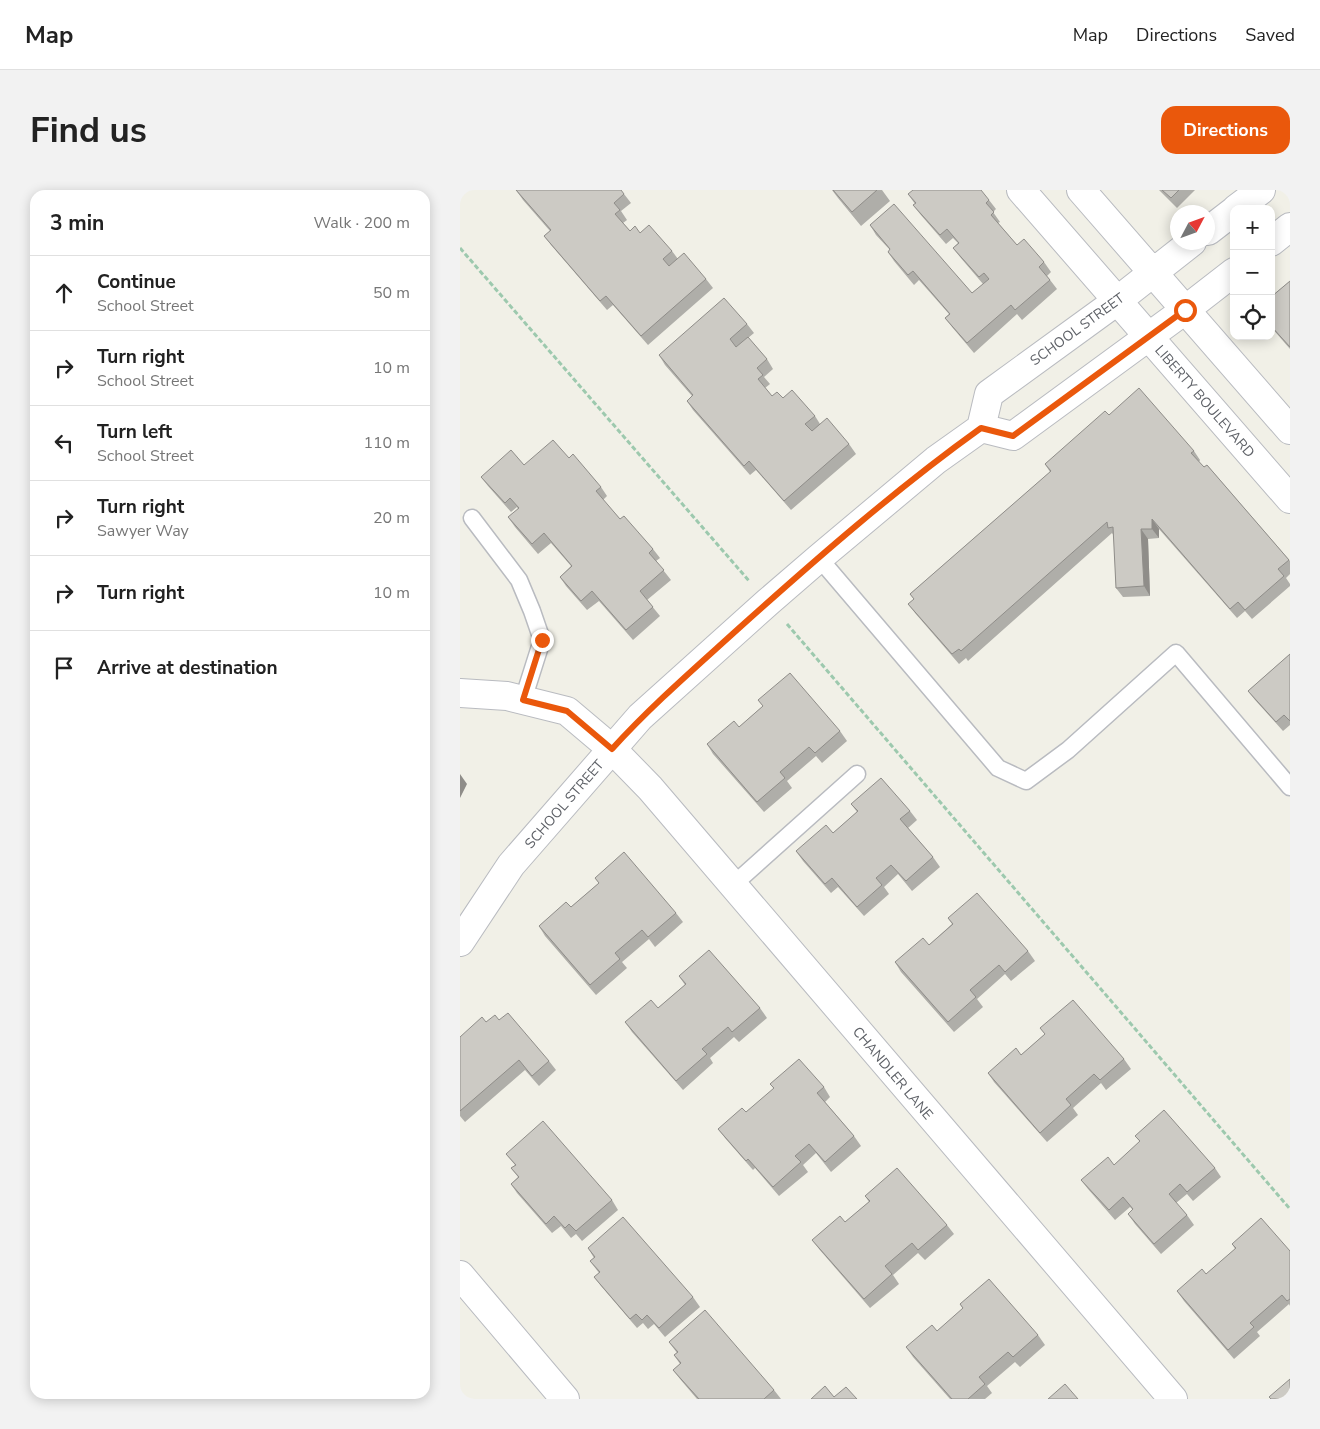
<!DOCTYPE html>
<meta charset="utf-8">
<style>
body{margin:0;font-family:"Nunito Sans",sans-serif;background:#f2f2f2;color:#222}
.controls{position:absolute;right:15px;top:15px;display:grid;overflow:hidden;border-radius:10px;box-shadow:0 2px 12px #0003}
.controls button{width:45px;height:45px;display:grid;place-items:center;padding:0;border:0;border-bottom:1px solid #e0e0e0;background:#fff;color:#222;font:25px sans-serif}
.compass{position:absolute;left:710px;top:15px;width:45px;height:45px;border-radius:50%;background:#fff;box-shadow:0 2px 12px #0003;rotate:49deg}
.stop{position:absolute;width:15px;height:15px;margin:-11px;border:4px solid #ea580c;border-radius:50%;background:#fff}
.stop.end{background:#ea580c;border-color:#fff;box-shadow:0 1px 5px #0008}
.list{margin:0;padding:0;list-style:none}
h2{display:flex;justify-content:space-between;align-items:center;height:65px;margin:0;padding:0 20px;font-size:21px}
h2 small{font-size:16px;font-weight:400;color:#767676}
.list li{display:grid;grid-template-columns:32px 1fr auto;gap:15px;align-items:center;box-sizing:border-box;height:75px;padding:0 20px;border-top:1px solid #e0e0e0}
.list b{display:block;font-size:19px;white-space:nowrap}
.list p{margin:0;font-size:16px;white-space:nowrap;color:#767676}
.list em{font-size:16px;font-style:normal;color:#767676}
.icon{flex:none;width:28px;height:28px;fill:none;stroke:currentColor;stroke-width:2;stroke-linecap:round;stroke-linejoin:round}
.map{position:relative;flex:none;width:830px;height:1209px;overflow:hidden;border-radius:15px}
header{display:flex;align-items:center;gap:30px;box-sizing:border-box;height:70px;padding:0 25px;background:#fff;border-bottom:1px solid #e0e0e0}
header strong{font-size:24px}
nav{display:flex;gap:28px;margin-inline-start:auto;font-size:18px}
.intro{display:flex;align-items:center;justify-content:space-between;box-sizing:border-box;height:120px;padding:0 30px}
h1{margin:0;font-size:35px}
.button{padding:12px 22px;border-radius:15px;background:#ea580c;color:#fff;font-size:18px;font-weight:700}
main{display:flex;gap:30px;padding:0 30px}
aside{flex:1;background:#fff;border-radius:15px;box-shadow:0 2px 12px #0003}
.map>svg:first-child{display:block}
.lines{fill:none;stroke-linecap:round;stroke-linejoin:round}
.lane-casing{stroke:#b9bbc0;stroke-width:19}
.street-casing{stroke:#b9bbc0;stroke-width:30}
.path{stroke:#9dc9ae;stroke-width:3;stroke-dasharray:5 2.5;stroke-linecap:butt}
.lane{stroke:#fff;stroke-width:16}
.street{stroke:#fff;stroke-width:28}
.wall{fill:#afaea9}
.shaded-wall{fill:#8f8d89}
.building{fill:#cccac4;stroke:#8f8d89}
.route{stroke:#ea580c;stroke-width:6}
.labels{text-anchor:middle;stroke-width:4;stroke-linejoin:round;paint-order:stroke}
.street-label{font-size:14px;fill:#5e6167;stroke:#fff}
</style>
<header>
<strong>Map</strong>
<nav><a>Map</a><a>Directions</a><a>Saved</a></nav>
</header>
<div class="intro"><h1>Find us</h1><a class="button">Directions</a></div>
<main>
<aside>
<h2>3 min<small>Walk · 200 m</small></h2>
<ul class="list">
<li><svg class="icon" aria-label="ahead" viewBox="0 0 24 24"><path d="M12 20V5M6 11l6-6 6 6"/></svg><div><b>Continue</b><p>School Street</p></div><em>50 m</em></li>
<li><svg class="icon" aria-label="right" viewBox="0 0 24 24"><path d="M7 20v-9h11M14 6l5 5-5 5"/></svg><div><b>Turn right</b><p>School Street</p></div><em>10 m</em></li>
<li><svg class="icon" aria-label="left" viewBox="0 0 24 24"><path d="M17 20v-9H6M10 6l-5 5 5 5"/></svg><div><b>Turn left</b><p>School Street</p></div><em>110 m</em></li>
<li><svg class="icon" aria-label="right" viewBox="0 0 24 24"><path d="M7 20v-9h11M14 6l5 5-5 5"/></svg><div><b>Turn right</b><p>Sawyer Way</p></div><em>20 m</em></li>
<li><svg class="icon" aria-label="right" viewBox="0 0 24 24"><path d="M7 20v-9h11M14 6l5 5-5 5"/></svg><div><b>Turn right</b></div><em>10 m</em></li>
<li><svg class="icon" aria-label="arrive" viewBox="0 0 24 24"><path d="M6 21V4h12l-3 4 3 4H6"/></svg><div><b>Arrive at destination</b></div></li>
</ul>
</aside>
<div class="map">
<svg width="830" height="1209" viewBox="0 0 830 1209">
<rect width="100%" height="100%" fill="#f1f0e7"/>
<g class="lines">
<g class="lane-casing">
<path id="lane" d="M12,328L59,390L72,421L82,450L63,510
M359,368L538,578L566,591L608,560L716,463L830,597
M273,695L397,584"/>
</g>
<g class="street-casing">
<path id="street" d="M561,0L830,309
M621,0L830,240
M776,19L801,0
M748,41L774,21
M811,52L830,37
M521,238L553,246L725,120L774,82
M0,503L47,506L107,521L152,559L190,598L713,1209
M0,752L51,675L180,527L308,412L359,368L476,270L521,238L529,204L657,111L732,52
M0,1085L105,1209"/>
</g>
<path class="path" d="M0,58L290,392
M327,434L830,1019"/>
<use href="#lane" class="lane"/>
<use href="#street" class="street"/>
</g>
<path class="wall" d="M56,0L164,4L171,13L161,21L167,30L163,33L170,41L180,43L212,61L218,69L246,89L253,98L188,155L153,115L147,120L91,55L84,46L90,41L63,10Z
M372,0H422L430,11L401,36L378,8Z
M699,0H735L717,18Z
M448,4L529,10L536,19L533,22L540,32L538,33L557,55L584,72L591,82L587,86L597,99L562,130L557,124L514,163L492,137L485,128L489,124L459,90L454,95L434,71L428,62L430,60L416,45L410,35L512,103L523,94L500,67L493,58L498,53L493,48L486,54L460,24L453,15L455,14Z
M830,91V159L811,137V107Z
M287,134L294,143L288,148L307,169L313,179L304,187L310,194L305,198L312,206L323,208L355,226L360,234L389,254L396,264L331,320L296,280L290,285L233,220L227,211L232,206L205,175L199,165Z
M649,225L734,261L740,270L739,272L744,277L747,275L830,371V384L826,388L830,394V396L792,429L785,421L777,428L699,339V348L688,349L690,406L663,407L656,398L654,346L652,343L508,471L506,468L499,474L455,423L448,414L454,409L450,404L590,282L585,274Z
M64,275L141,297L147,306L143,310L160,329L193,359L200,368L196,371L211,390L187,410L200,426L173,450L139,411L127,420L106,396L100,387L111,376L91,353L78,364L55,337L48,327L58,319L57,317L51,322L28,296L21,287Z
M830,464V535L823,541L795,510L788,501Z
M298,510L380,541L387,551L362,573L356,566L327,591L332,598L304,622L253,564L247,554L279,537L303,516Z
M391,614L450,621L457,630L448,638L473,667L480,677L452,701L438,684L424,697L429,704L404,726L378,697L371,703L343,671L336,661L373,643L397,622Z
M135,688L216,723L223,732L195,757L189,749L162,772L167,778L136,805L85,746L79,736L111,717L139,693Z
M488,728L568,761L575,771L551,791L545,784L517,809L523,817L494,842L441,782L435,772L469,755L492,734Z
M219,786L300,818L307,828L279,852L274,847L250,868L253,873L223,900L172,842L165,832L198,818L225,795Z
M39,830L89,871L96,880L79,896L65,880L5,932L0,926V847L26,832Z
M580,838L664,869L671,879L646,900L641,893L613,918L618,925L587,952L534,892L528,883L561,865L585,844Z
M310,894L364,897L370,907L365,912L394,946L401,956L371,982L356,963L343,975L348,982L319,1006L295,978L293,980L265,948L258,939L286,922L314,899Z
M675,946L755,978L761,987L733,1011L727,1004L716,1013L727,1025L734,1035L701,1064L675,1034L668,1024L673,1020L670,1017L655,1030L628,999L621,990L654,975L680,952Z
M46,964L152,1010L158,1020L122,1051L116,1044L111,1048L101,1036L92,1043L57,1003L51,994L58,987L51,978L55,975Z
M405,1006L487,1035L494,1044L465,1070L458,1063L433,1085L439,1094L410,1118L359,1059L352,1050L385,1032L409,1012Z
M772,1054L830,1061V1116L829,1114L797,1142L800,1146L774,1169L724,1111L717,1101L746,1084L775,1059Z
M128,1058L233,1107L240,1117L205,1147L194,1134L188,1139L183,1133L177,1138L141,1096L134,1087L139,1083L130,1071L134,1068Z
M500,1114L578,1145L585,1155L560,1177L555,1172L527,1196L532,1203L525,1209H490L453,1167L446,1157L477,1141L503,1119Z
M209,1152L314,1200L321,1209H237L220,1189L213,1180L220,1174L214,1165L217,1163Z"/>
<path class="shaded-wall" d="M692,329L699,339V348L692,339Z
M681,339L688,349L690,406L684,396Z
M0,584L7,594L0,608Z"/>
<path class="building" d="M56,0H161L164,4L154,13L160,20L155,24L170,41L175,36L180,43L189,35L212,61L203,69L209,76L224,63L246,89L181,146L146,106L140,111L84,46L91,40Z
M373,0H417L392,22Z
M453,0H521L529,10L526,13L534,22L531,25L557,55L564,49L584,72L579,77L590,90L555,120L551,115L507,153L485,128L490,124L453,81L448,85L428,62L430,59L410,35L434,14L512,103L529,89L524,83L519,87L493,58L499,53L487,39L480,45L453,15L456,13L448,4Z
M702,0H719L711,8Z
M830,91V157L811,136V107Z
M264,108L287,134L270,149L276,157L288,147L307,169L297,178L303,185L298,189L312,206L317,202L323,208L332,200L355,226L345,234L352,241L367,228L389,254L324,311L289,271L284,276L227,211L233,205L199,165Z
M679,198L734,261L731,263L744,277L747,275L829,370L818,379L824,386L785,420L778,412L770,419L692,329V339H681L684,396L656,398L653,337L648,338L647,332L501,461L499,459L492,464L448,414L454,409L450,404L591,281L585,274L645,221L649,225Z
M93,250L109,268L113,264L141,297L136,301L160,329L164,326L193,359L189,363L204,380L180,401L193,417L166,440L132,401L121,411L100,387L112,376L84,343L72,354L48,327L59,318L50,308L45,313L21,287L51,260L64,275Z
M830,464V531L824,525L816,532L788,501Z
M330,483L380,541L355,563L349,557L320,582L325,588L297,612L247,554L274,531L279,537L303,516L298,510Z
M421,588L450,621L440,629L473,667L446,691L431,675L416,688L422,695L397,717L372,688L365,694L336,661L366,635L373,643L398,621L391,614Z
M164,662L216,723L188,747L182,740L155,763L160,769L130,795L79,736L106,712L111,717L139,693L135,688Z
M517,703L568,761L545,782L539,775L510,800L516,807L488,832L435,772L463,748L469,755L493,734L488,728Z
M249,760L300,818L272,842L268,837L242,859L247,864L216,891L165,832L191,810L198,818L226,794L219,786Z
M613,810L664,869L640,890L634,884L606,909L611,915L580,943L528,883L556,858L561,865L585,844L580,838Z
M48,823L89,871L72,886L59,870L0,921V847L22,827L26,832L35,825L39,830Z
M339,869L364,897L357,903L394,946L365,972L349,954L335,966L341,972L313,997L288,969L286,971L258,939L282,918L286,922L314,898L310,894Z
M704,920L755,978L727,1002L720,994L709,1004L727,1025L694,1054L668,1024L673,1019L663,1007L649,1020L621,990L648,967L654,975L680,951L675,946Z
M83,931L152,1010L116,1041L109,1034L105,1038L94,1026L86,1034L51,994L59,987L51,978L56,975L46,964Z
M437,978L487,1035L458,1060L452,1053L425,1076L432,1084L404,1109L352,1050L380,1026L385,1032L410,1011L405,1006Z
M163,1027L233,1107L199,1138L187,1125L182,1130L176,1124L170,1129L134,1087L140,1082L130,1071L135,1067L128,1058Z
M801,1028L830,1061V1109L827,1111L822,1105L790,1133L794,1137L768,1160L717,1101L742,1079L746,1084L776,1058L772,1054Z
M529,1089L578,1145L553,1167L548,1162L519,1187L525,1194L508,1209H492L446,1157L472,1135L477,1141L503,1118L500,1114Z
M245,1120L314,1200L304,1209H239L213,1180L221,1173L214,1165L218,1162L209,1152Z
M830,1189V1209H811L809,1207Z
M605,1194L618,1209H588Z
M365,1196L374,1207L386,1197L397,1209H351Z"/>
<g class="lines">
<path class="route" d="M82,450L63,510L107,521L152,559C191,516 235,478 278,439C356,369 436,299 521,238L553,246L725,120"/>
</g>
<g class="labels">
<g class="street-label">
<text transform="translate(617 139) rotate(-36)" y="5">SCHOOL STREET</text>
<text transform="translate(745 211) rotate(49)" y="5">LIBERTY BOULEVARD</text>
<text transform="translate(104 614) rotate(-49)" y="5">SCHOOL STREET</text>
<text transform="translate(433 883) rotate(50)" y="5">CHANDLER LANE</text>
</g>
</g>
</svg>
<div class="controls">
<button>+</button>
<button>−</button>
<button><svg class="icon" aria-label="locate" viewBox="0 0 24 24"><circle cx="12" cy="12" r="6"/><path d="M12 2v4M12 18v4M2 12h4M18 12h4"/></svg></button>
</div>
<svg class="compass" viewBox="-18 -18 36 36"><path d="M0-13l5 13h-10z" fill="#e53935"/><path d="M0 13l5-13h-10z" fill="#767676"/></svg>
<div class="stop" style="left:725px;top:120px"></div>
<div class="stop end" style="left:82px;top:450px"></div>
</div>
</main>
